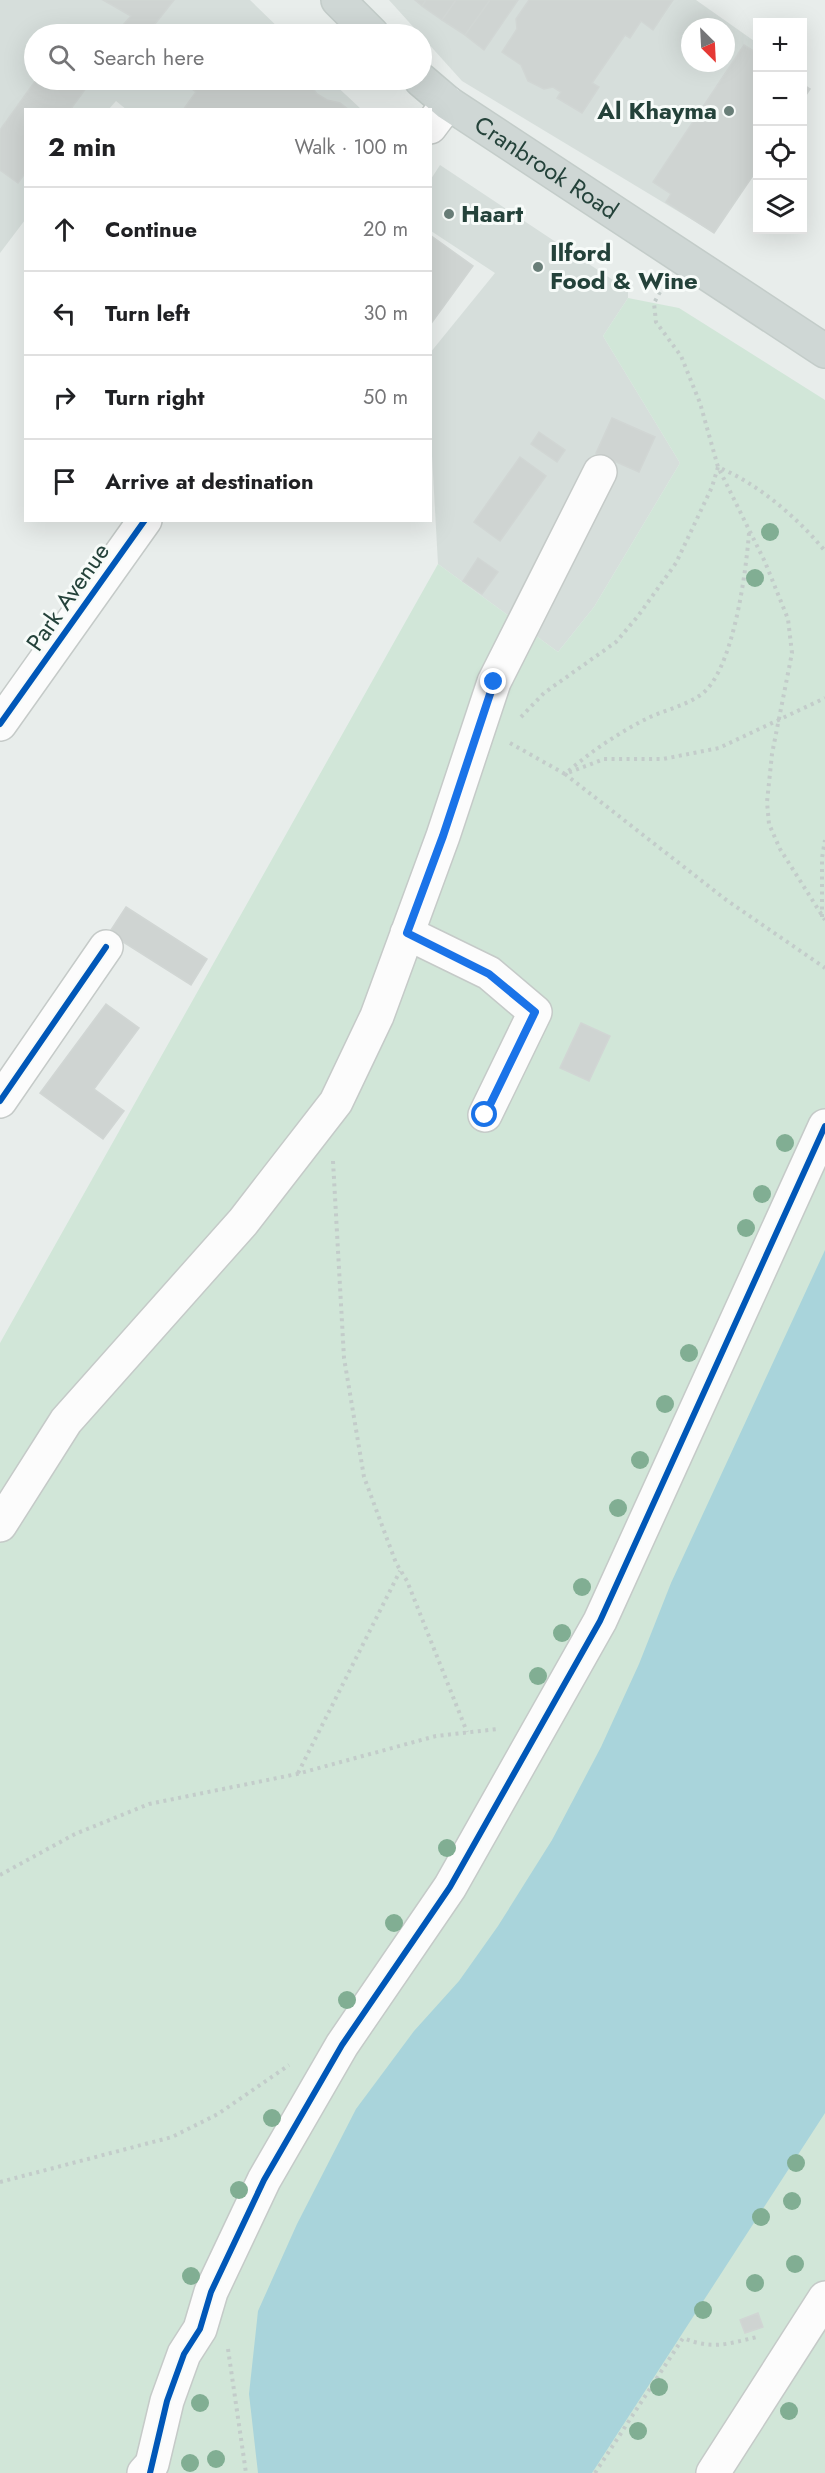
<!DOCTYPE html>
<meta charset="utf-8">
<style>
body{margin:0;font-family:Jost,sans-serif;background:#f6f6f6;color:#202124}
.controls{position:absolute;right:18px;top:18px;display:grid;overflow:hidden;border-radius:0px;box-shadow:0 6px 24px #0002}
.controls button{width:54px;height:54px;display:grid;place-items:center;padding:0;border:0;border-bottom:2px solid #e0e0e0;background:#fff;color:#202124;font:30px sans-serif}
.compass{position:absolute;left:681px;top:18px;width:54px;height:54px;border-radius:50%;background:#fff;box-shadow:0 6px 24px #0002;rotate:156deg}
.stop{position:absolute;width:18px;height:18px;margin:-14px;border:4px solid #1a73e8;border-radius:50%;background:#fff}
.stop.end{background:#1a73e8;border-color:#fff;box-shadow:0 2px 6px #0008}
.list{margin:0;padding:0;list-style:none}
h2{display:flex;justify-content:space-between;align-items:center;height:78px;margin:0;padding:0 24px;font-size:26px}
h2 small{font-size:20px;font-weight:400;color:#757577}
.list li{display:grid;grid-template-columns:39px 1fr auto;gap:18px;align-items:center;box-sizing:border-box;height:84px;padding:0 24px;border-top:2px solid #e0e0e0}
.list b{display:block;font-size:22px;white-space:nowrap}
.list em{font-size:20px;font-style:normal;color:#757577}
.icon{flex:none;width:33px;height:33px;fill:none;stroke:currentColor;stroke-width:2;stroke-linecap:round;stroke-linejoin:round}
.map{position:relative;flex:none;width:825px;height:2473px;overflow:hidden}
.search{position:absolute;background:#fff;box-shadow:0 6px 24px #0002;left:24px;top:24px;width:408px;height:66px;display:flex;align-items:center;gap:15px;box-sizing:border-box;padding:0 21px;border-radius:33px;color:#757577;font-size:22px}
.panel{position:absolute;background:#fff;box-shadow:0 6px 24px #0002;left:24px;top:108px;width:408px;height:414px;border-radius:0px}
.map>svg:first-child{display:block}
.built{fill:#d6dedb;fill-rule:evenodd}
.green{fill:#d1e6d8}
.water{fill:#a9d4db}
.building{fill:#cfd4d2;stroke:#d1d6d4;stroke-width:1.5}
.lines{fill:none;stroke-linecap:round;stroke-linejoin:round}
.minor-casing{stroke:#c5cac8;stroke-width:36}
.major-casing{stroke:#c3ccc9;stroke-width:36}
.path{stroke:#c3ccca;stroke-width:4;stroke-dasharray:3 4.5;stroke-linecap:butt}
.minor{stroke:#fcfcfc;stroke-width:33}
.major{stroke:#cfd7d5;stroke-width:33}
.cycleway-casing{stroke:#f7fbf9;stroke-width:10}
.cycleway{stroke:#0057b8;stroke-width:6}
.tree{fill:#81ae93}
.route{stroke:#1a73e8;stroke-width:8}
.poi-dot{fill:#697e78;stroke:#f7fbf9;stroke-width:2}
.labels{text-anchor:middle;stroke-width:6;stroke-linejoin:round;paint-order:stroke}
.poi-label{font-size:24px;font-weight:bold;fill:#24423a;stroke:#f7fbf9;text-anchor:start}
.street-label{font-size:24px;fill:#24423a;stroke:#f7fbf9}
</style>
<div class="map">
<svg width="825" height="2473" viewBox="0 0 825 2473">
<rect width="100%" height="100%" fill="#e8edeb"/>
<path class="built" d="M0,0H250L285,34H34V80H330L361,109L127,110L116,101L109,109L26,110L25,220L0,253Z
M389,0H696L757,43V168L714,233L462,81ZM690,27H726V63H690Z
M440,165L628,290V298L603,336L680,463L594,607L558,652L438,564L431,438L430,353L495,273L431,231V179Z"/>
<path class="green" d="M628,298L679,308L825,400V2473H0V1343L438,564L558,652L594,607L680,463L603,336Z"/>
<path class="water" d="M825,1250V2113L592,2473H258L249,2394L258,2311L297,2224L356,2109L414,2031L459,1981L498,1926L552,1840L601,1747L639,1664L671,1583Z"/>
<path class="building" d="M103,0H174L147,34H131L121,27L131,16Z
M415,0H426L422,6Z
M426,0H456L442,20L422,6Z
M456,0H490L465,35L442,20Z
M490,0H518L484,50L465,35Z
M529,0H673L653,30L641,21L630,38L625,35L592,83L599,87L582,113L557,98L561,92L553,87L544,89L528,81L521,65L502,52L517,29L516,19Z
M211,28L220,34H206Z
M744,45L758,54V168L714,233L666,202L671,194L653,182Z
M36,80H92L70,110H26V172L18,183L0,170V130Z
M179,80H307L317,94L327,100L340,103L349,110H183L196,92Z
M802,84L810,89L802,101Z
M430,235L473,266L430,325Z
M612,418L655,437L639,472L596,453Z
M539,432L565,450L557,462L531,444Z
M520,457L546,476L500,541L474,522Z
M478,558L498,572L482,594L463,581Z
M126,907L207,959L191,985L109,933Z
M106,1004L139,1028L94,1089L124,1111L103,1139L40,1093Z
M581,1023L610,1036L589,1081L560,1068Z
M758,2313L763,2327L745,2333L740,2320Z"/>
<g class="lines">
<g class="minor-casing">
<path id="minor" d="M430,127L448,103
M0,724L145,520
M407,933L489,973L535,1012L485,1115
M0,1101L106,947
M0,1525L66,1421L243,1222L336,1102L377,1016L443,836L494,682L600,472
M144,2473L152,2464L167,2401L184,2354L200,2329L211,2292L264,2180L342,2045L450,1887L600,1621L825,1126
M713,2473L825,2298"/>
</g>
<g class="major-casing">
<g id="major">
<path d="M338,0L372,34"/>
<path id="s1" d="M421,80L448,103L825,351"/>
</g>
</g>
<path class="path" d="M363,82L366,80
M660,292L654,303L656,322L681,356L700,403L718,467L765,562L788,619L792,653L772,754L767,802L769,824L780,849L825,920
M749,533C746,572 733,675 699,696C682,707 661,711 644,720C615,735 589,753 565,774L725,899L825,968
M521,717L544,693L616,642L638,616L676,563L712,487L718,467C758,484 797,517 825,551
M510,743L565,774L604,759H663L719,748L825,698
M822,917V858L825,840
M333,1161L344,1358L364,1477L396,1563L407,1581L467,1732
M298,1773L400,1571
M0,1875L75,1834L149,1804L297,1774L436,1736L498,1729
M0,2182L172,2137L218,2114L289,2065
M228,2349L246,2473
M595,2473L683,2338C713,2350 727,2344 757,2337"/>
<use href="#minor" class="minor"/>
<use href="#major" class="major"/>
<g class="cycleway-casing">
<path id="cycleway" d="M0,724L145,520
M0,1101L106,947
M150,2473L167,2401L184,2354L200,2329L211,2292L264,2180L342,2045L450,1887L600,1621L825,1126"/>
</g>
<use href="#cycleway" class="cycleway"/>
</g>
<g class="tree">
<circle cx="770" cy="532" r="9"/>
<circle cx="755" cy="578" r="9"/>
<circle cx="785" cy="1143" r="9"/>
<circle cx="762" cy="1194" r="9"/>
<circle cx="746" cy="1228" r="9"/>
<circle cx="689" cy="1353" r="9"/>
<circle cx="665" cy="1404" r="9"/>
<circle cx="640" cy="1460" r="9"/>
<circle cx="618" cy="1508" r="9"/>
<circle cx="582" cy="1587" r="9"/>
<circle cx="562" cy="1633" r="9"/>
<circle cx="538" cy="1676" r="9"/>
<circle cx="447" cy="1848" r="9"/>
<circle cx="394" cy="1923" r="9"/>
<circle cx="347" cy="2000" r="9"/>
<circle cx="272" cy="2118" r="9"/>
<circle cx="796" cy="2163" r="9"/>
<circle cx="239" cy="2190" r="9"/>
<circle cx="792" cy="2201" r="9"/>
<circle cx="761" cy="2217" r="9"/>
<circle cx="795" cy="2264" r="9"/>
<circle cx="191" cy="2276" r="9"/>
<circle cx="755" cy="2283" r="9"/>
<circle cx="703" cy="2310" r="9"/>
<circle cx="659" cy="2387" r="9"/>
<circle cx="200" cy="2403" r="9"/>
<circle cx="789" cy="2411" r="9"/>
<circle cx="638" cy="2431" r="9"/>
<circle cx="216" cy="2459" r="9"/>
<circle cx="190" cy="2463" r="9"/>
</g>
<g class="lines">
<path class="route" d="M485,1115L535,1012L489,974L407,933L443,836L494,682"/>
</g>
<g class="poi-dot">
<circle cx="729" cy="111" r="6"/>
<circle cx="449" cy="214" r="6"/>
<circle cx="538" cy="267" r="6"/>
</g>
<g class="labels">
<g class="poi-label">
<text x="717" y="119" text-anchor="end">Al Khayma</text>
<text x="461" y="222">Haart</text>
<text x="550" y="261">Ilford<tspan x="550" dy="28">Food &amp; Wine</tspan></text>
</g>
<g class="street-label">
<text dy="8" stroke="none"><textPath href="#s1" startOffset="153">Cranbrook Road</textPath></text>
<text transform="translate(68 597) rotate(-55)" y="8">Park Avenue</text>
</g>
</g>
</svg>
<div class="controls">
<button>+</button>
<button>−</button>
<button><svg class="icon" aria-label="locate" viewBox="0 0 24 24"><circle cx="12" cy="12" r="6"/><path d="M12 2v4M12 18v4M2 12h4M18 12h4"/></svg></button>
<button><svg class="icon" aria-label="layers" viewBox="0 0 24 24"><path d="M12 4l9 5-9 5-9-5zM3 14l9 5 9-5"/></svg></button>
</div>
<svg class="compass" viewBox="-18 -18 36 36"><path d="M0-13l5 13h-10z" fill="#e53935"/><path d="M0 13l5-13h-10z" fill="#757577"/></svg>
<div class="stop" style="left:485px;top:1115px"></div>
<div class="stop end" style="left:494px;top:682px"></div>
<div class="search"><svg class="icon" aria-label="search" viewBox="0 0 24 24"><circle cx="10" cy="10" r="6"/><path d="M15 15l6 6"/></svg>Search here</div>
<section class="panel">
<h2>2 min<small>Walk · 100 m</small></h2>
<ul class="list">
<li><svg class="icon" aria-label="ahead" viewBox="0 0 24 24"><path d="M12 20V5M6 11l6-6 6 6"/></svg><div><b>Continue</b></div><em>20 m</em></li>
<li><svg class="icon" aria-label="left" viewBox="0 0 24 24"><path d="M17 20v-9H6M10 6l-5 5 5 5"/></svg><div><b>Turn left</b></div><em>30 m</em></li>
<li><svg class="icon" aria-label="right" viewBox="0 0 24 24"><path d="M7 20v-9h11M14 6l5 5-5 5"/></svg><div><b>Turn right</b></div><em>50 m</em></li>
<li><svg class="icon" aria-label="arrive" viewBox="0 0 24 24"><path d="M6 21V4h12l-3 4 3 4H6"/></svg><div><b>Arrive at destination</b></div></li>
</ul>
</section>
</div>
